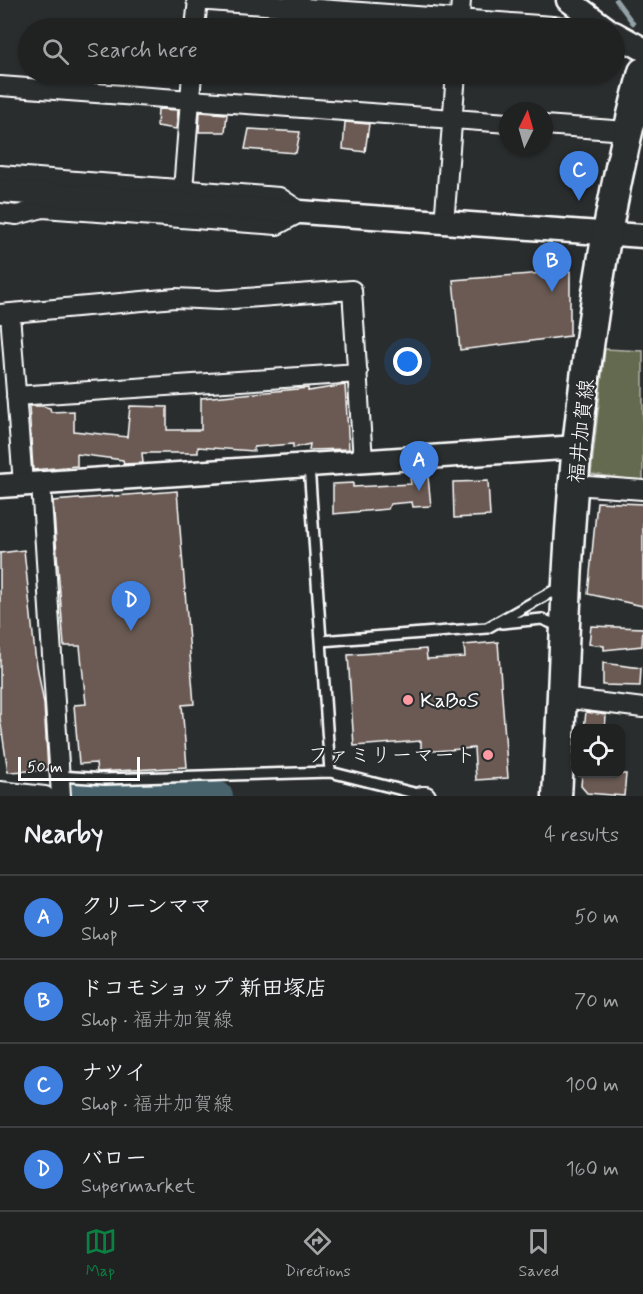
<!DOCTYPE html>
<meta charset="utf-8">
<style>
body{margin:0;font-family:Mynerve,"Klee One",sans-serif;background:#2d2f2f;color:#f1f3f6}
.controls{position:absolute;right:18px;bottom:18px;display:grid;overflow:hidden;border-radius:12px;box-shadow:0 2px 4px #0004}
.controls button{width:54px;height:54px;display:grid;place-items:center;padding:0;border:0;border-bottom:2px solid #3d3f40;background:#202222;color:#f1f3f6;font:30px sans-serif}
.compass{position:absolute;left:499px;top:102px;width:54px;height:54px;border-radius:50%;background:#202222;box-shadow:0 2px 4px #0004;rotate:5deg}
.scale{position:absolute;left:18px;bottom:15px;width:122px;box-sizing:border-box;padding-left:6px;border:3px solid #fff;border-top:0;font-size:16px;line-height:21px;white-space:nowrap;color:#fff;-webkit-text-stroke:4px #2a2d2e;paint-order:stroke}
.you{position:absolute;left:408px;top:362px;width:21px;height:21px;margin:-15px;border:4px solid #fff;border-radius:50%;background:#1a73e8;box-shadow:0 0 0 9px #1a73e833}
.badge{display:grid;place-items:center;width:39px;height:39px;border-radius:50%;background:#0b8043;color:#fff;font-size:20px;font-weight:700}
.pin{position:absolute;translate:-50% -50px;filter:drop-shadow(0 2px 3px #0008)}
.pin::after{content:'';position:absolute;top:32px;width:21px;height:18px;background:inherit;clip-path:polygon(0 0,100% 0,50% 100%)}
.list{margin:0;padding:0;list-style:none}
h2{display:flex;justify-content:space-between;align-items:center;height:78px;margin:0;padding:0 24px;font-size:26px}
h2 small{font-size:20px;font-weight:400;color:#a2a4a5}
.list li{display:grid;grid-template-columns:39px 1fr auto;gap:18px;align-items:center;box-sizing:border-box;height:84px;padding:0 24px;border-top:2px solid #3d3f40}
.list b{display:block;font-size:22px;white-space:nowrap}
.list p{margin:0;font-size:20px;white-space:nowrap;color:#a2a4a5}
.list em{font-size:20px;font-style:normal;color:#a2a4a5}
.icon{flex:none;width:33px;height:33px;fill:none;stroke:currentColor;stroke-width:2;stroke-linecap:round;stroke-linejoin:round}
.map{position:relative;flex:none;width:643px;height:796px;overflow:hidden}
.search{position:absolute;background:#202222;box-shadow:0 2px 4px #0004;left:18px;right:18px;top:18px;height:66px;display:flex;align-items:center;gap:15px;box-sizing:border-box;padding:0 21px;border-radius:33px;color:#a2a4a5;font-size:22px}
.sheet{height:414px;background:#202222}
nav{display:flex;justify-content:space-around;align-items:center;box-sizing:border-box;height:84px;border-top:2px solid #3d3f40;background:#202222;font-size:16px;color:#a2a4a5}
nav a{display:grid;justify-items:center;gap:3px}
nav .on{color:#0b8043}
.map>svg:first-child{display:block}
.green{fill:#646a50;stroke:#b2b4a8;stroke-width:1.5}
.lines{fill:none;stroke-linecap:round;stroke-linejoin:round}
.stream{stroke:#92a2a7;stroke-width:4.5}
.river{stroke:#49646d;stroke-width:28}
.building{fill:#6b5a53;stroke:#fff;stroke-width:1.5}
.service-casing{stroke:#fff;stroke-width:14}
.minor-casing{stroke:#fff;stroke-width:22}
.tertiary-casing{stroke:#fff;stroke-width:27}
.primary-casing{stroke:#fff;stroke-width:33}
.service{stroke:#2a2d2e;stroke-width:9}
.minor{stroke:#2a2d2e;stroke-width:18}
.tertiary{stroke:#2a2d2e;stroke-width:22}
.primary{stroke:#2a2d2e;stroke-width:28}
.poi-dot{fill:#ff9aa2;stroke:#2a2d2e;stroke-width:2}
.labels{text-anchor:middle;stroke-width:4.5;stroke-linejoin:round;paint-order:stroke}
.street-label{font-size:21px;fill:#fff;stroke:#2a2d2e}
.poi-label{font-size:21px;fill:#fff;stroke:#2a2d2e;text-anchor:start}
</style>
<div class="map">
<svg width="643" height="796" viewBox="0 0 643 796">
<rect width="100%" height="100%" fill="#2a2d2e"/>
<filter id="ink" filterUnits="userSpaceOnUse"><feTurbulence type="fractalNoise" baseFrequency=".0167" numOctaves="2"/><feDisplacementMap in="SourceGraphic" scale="12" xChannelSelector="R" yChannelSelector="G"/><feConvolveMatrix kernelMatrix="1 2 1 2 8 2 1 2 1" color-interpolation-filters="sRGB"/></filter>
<g filter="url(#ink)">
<path class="green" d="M605,349L643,351V481L591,474Z"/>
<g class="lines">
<path class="stream" d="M616,0L633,23"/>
<path class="river" d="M70,788L219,796"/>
</g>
<path class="building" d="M158,109L178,110L176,129L157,126Z
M200,112L227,114L225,132H199Z
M345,122L369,124L365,152L343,149Z
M249,129L300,132L296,153L245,149Z
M570,271V336L460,350L453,280Z
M345,385L349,449L309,450L310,444L293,448V444L254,447V451L198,447V453H142L143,463L124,464L123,460L77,454V466L33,470L29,406H42L50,408L51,412L74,411V431L127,437L130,406L167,407V430H201V398L308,388V391Z
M428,477L431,506L413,507L412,502L390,504L388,509L333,514V484L353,483V487L411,484L410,478Z
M488,481L490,516L454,518L453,482Z
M177,491L194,704L182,705L187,767L97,772L96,763L79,764L74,705L86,704L80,646H64L53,501Z
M597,502L643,504V606L588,594Z
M24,550L35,654L44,704L48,770L8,772L0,718V553Z
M591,626L643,628L642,646L604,650V646L589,644Z
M498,642L508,778L476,780L474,748L421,752V741L354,746L348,655L426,649L427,659L465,657L464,645Z
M603,663L641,668L640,686L603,685Z
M586,712L606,715L605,729H584Z
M582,774H626L624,796L587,793L581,786Z"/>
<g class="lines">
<g class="service-casing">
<path id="service" d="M309,465L330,772L422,795
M502,623L542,619L561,627
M321,641L487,628L562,586
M59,776L105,779L330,772"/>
</g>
<g class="minor-casing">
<path id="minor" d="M196,0L581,28L600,25
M195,28L198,0
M459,28L461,0
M0,86L508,123
M544,125L627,131
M0,175L279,197L301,212L277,225L43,208L17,215L0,213
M183,190L192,74
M444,224L456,74
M0,314L175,298L219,300L352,290L363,461
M10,314L23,484
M16,396L358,373
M41,483L61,796
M574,485L643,490
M563,698L643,708
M0,791L45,796
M422,796H426"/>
</g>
<g class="tertiary-casing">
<path id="tertiary" d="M568,0L606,28
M614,33L643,49
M0,191L643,236
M0,486L577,447"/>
</g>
<g class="primary-casing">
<path id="primary" d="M557,796C564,680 565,563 577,447C590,321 610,194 643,72"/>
</g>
<use href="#service" class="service"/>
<use href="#minor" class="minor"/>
<use href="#tertiary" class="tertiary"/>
<use href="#primary" class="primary"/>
</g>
</g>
<g class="poi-dot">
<circle cx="408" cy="700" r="6"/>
<circle cx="488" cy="755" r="6"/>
</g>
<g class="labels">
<g class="street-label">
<text transform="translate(581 431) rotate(-84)" y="7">福井加賀線</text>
</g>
<g class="poi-label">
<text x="420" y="707">KaBoS</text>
<text x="476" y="762" text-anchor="end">ファミリーマート</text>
</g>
</g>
</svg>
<div class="controls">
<button><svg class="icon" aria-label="locate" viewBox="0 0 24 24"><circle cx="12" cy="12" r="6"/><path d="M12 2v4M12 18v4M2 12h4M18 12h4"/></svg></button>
</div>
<svg class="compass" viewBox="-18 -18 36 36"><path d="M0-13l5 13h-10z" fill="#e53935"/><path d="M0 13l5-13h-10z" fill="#a2a4a5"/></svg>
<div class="scale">50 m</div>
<div class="you"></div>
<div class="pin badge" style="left:419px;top:491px;background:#3f7fe0">A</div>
<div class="pin badge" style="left:552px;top:292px;background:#3f7fe0">B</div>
<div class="pin badge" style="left:579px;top:201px;background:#3f7fe0">C</div>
<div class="pin badge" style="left:131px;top:631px;background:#3f7fe0">D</div>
<div class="search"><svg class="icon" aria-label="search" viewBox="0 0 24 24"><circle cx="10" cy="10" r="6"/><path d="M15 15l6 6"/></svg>Search here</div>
</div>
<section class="sheet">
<h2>Nearby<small>4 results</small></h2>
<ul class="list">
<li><span class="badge" style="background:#3f7fe0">A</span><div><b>クリーンママ</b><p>Shop</p></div><em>50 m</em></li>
<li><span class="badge" style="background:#3f7fe0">B</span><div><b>ドコモショップ 新田塚店</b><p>Shop · 福井加賀線</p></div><em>70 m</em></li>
<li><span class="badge" style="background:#3f7fe0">C</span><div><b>ナツイ</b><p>Shop · 福井加賀線</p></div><em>100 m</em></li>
<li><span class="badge" style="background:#3f7fe0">D</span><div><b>バロー</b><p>Supermarket</p></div><em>160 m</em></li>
</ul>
</section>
<nav>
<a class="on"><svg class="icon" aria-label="map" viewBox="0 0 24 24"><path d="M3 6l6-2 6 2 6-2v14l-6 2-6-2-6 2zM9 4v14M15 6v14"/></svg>Map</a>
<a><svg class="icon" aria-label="directions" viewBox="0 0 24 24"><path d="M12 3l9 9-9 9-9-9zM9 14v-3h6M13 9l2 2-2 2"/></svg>Directions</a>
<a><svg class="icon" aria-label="saved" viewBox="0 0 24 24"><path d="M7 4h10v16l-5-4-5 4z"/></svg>Saved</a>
</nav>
